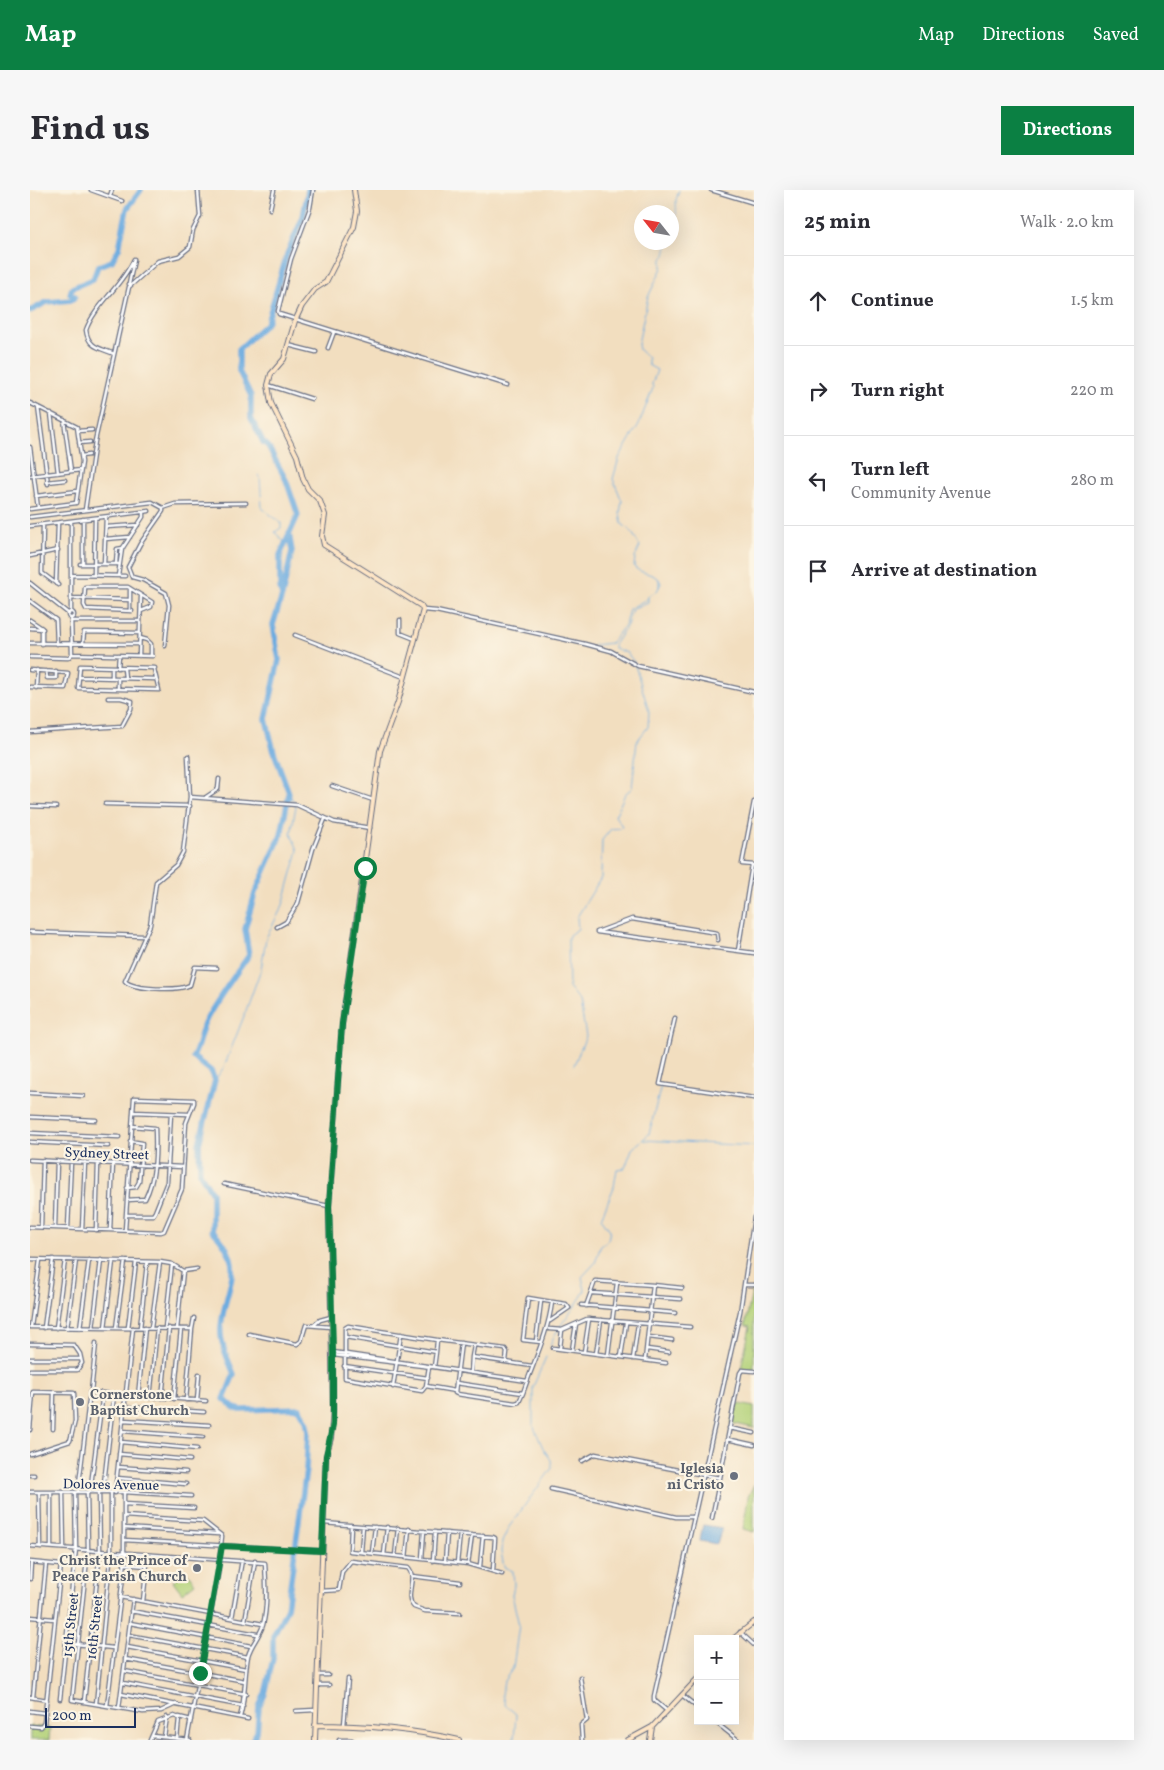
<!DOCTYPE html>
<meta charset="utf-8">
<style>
body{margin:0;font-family:Vollkorn,serif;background:#f7f7f7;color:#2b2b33}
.controls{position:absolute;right:15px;bottom:15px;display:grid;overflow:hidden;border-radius:0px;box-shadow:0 5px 20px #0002}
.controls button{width:45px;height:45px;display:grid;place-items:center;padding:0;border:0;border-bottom:1px solid #e1e1e2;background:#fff;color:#2b2b33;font:25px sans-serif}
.compass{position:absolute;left:604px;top:15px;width:45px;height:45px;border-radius:50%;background:#fff;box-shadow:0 5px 20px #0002;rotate:301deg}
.scale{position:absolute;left:15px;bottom:12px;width:91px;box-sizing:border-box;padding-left:5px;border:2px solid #1b2f5e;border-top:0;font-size:14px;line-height:18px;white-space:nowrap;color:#1b2f5e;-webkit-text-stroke:4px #fcf5e5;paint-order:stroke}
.stop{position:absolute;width:15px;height:15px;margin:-11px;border:4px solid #0b8043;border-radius:50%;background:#fff}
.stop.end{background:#0b8043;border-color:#fff;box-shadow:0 1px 5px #0008}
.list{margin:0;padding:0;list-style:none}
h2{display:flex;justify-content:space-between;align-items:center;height:65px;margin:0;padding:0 20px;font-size:21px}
h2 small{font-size:16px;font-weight:400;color:#7c7c81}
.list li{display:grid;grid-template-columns:32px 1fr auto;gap:15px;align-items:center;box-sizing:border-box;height:90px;padding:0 20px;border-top:1px solid #e1e1e2}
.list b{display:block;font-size:19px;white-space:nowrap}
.list p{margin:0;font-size:16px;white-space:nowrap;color:#7c7c81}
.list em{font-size:16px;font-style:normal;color:#7c7c81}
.icon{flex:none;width:28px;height:28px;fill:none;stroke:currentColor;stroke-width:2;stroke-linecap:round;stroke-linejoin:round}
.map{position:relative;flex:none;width:724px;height:1550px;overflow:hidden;border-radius:0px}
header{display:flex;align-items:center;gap:30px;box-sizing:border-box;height:70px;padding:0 25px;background:#0b8043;color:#fff}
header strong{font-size:24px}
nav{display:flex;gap:28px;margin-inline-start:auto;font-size:18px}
.intro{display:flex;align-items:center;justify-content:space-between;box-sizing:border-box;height:120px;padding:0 30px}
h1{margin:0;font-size:35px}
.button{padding:12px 22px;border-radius:0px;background:#0b8043;color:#fff;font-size:18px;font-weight:700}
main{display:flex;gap:30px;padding:0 30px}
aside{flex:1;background:#fff;border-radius:0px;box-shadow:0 5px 20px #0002}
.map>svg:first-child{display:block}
.green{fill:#b3d279;stroke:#67806c}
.water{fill:#6dace0;stroke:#446e9f}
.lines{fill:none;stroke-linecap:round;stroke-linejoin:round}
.stream{stroke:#6dace0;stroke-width:1}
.river{stroke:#6dace0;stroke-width:5.5}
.street-casing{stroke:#666c80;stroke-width:5}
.secondary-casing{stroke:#666c80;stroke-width:6}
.street{stroke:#fff;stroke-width:2.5}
.secondary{stroke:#fee5c5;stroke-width:4}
.route{stroke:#0b8043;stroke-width:6}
.worship-dot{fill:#6b7280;stroke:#fcf5e5;stroke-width:2}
.labels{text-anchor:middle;stroke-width:4.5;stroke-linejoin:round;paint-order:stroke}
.street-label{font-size:14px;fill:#1b2f5e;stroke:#fcf5e5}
.worship-label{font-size:14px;font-weight:bold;fill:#5b616d;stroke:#fcf5e5;text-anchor:end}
</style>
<header>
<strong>Map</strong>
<nav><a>Map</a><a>Directions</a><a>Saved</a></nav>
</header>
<div class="intro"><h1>Find us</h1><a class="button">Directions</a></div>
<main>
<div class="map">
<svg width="724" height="1550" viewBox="0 0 724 1550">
<rect width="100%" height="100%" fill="#fcf5e5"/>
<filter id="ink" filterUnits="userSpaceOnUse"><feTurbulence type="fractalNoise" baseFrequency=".02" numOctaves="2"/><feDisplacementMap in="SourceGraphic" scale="10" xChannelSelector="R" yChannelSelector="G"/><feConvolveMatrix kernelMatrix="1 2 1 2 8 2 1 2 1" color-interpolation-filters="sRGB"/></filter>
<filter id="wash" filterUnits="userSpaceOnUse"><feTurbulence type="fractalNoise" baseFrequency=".0096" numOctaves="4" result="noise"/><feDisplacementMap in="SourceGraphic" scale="20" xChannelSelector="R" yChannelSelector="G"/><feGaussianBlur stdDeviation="1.12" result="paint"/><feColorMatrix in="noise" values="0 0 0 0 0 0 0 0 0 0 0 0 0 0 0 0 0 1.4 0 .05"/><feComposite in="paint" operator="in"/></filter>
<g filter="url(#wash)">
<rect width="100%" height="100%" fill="#f2debf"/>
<path class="green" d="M723,1097H724V1180L711,1178L720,1137L715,1136Z
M706,1213L724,1217V1238L701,1233Z
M724,1294V1342L713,1339L718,1307Z
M156,1381L165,1393L152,1403L143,1391Z
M0,1536L20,1538L19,1550H0Z"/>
<path class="water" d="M673,1335L692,1338L687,1354L670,1351Z"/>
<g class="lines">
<path class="stream" d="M642,45L647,38L646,10L649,0
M228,285L230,287L232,318L251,333V338L245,342L254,352
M629,389V397
M564,455L581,453L595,435L599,419L617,409
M544,875L556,846L550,812L539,798L538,749L539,745L548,739L547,727L571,688L572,650L581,639L590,638L592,636L585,626L595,604L602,598L607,551L618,537L619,521L604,472L597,463L584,458V455L597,435L602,419L618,412V406L627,401L631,393C626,382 612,385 604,377L605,367L610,356L601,341L592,334L590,323L592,311L583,289L589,268L609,234L623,198L622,194L627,180L618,175V168L609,160L608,154L618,107L632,78V69L635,65L638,52
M185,890L194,877L214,826L231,779L236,748L253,715L265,672L268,660L261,644L266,616L259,603
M614,950L724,956
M520,1155C528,1134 545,1120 555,1100L552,1087L565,1073L571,1055L578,1050L580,1040L571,1028L584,997L587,979L595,978L602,959L619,944L631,895
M484,1550L486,1524L475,1515L472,1505L474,1491L483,1478L489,1435L482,1405L484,1395L483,1381L474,1377L471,1362L472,1352L479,1337L522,1278L521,1270L513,1258L503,1235V1197L516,1167"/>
<path class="river" d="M0,121L17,112L42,110L45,106L40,104L42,98L63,89L68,76L82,71L89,58L97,19L111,0
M252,406L262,361L259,343
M222,1550L227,1542L229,1517L235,1504L243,1469V1446L257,1418L276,1280L278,1241L276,1230L269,1218L211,1220L204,1218L194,1209L204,1184C198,1170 189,1151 191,1136C196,1094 218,1075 182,1040V1003L170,983L169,954L185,890L181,881L163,867C169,856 170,845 174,834C186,810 204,787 219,765L215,739L225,703L251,645L259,603L244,562L236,529L249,470L243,435L252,406L250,398V365L268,325L256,290L238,256L233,252L221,228V206L209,181V159L237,133L257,64L273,27L278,0"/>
</g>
</g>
<g filter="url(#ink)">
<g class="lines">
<g class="street-casing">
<path id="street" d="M61,0L92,11
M283,0L280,18L261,69L248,121L249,124L478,195
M681,0L724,13
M80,6L82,0
M240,19L244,0
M99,94L104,70
M258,155L286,162
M298,158L304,142
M84,164C71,158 58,158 56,140C65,115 92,96 104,69
M238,195L282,209
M0,213L47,237L52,272L46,313L0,319
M8,217L18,294
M21,223L28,283
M34,230L41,281
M48,241L62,240
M49,253L60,252
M0,257L8,318
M51,266L59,265
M0,286L51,280
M17,292L35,290
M6,306L48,301
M133,318L145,314L216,313
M55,320L65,251L99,97L128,71L149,66L160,57L163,40L170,26L168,0
M0,327L122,312L133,318V321L110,354L98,377L102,387L113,390L136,403L139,415L135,456
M41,331V422
M13,335L12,383L28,395
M0,336L119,321
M76,337L108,335
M75,349L100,347
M0,366L28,360
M50,374H89
M53,374V329
M74,374L76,327
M86,374L87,359L93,358
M41,385L95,386
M64,385L65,328
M88,386L92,359L113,327V323
M0,393L39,424
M26,394L28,333
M42,408L100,410
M0,411L26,430L27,454
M100,420V399
M393,420L406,421L555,454L581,461L608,476L724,502
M102,421L56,419L54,415L55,397H98L122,412L121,417L111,421
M38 425a3 3 0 1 1 6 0a3 3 0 1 1-6 0Z
M0,430L12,438V454
M370,430V443L385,449
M41,431H110
M0,438L13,439
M265,445L374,487
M110,448L117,450L121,454V466
M0,453L109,454
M53,453L54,442L110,443
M42,464L123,466
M109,466L111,407
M0,467L38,468L42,464L41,428
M82,477V488
M88,478L89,465
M94,478L95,488
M124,479L129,500L48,498L50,476L125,478
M0,480L38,483L35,498L0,497
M16,481L17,488H26V481
M49,487L126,489
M6,498L7,480
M88,499V489
M0,542L92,536L101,519L102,511L91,508H78
M158,566L160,607
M302,596L343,610
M176,607L188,599L189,589
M724,612L712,674L724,675
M75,614L160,616
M0,616L26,617
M247,737L256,732L268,713L283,659L295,629
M0,742L113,746
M688,750L687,743L602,729L567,742L724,763
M708,761L722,675
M187,778L165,777L160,795C149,801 103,800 95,791L120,735L126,692L146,675L153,662L160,607L267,615L304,632L340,638
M645,828L630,894L724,908
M0,903L53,906
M103,922L158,924
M0,927L66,930
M0,943L89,947
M0,952L78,956
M0,970L153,977
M194,994L299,1016
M97,998L106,997L109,992L112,953L100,951
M97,1010L115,1009C126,988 126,962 125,938L102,936
M96,1025H123L125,1022L137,992L141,924
M0,1037L131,1042L134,1041L152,999L156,933L164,913V910L104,908L95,1040
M11,1037L13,970
M25,1037L27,971
M38,1038L41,972
M52,1039L55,972
M66,1040L68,973
M80,1040L83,973
M0,1069L130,1072L142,1074L153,1081L147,1139
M153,1081L167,1079
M623,1095L652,1098
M714,1095H724
M562,1103L651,1109
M551,1115L645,1123
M556,1116L565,1091L623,1095L615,1170
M520,1131L539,1118L536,1114L523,1112
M284,1135L290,1130L301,1127
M0,1137L162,1139L164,1128
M1,1137L10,1070
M14,1138L23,1069
M26,1138L35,1070
M37,1138L46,1070
M50,1138L59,1070
M63,1138L71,1070
M75,1138L83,1071
M86,1138L95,1071
M98,1138L106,1072
M110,1138L117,1073
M121,1138L130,1072
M135,1138L142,1074
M519,1139L532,1140L557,1129L660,1137
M219,1144L267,1154L271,1151L276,1135L301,1137
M315,1147V1138L318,1136L407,1150
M619,1147L642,1150
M506,1151L511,1111
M431,1153L426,1193L493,1203C503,1173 518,1144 522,1112L498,1108L493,1150L511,1152
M0,1154L44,1155L50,1164L52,1173L47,1180H0
M523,1158L636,1173
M530,1158L532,1140
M617,1159L639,1162
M542,1160L546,1134
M303,1162L497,1191
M406,1162L407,1150L475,1159L477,1162L476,1171
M554,1162L559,1129
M566,1164L571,1130
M303,1165L401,1177
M578,1165L587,1093
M442,1167L444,1156
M591,1167L596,1133
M0,1169H51
M603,1169L608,1134
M314,1176L398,1188
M399,1177L396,1196L425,1201
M441,1183L442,1167L502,1176
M426,1193L425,1203L427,1204L485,1213L489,1212L493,1203
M396,1196L392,1201L315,1188V1147L406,1162L404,1177
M363,1197L371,1144
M61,1202L66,1153
M108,1206L115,1138
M120,1208L127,1138
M132,1208L139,1138
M144,1209L151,1139
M156,1210L162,1139
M167,1211L169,1184
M94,1217L174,1222
M93,1230L179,1235
M699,1238L724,1243
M23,1239L24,1202
M0,1240L3,1202L44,1203L45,1231L40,1251L0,1264
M92,1241L173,1247
M697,1249L724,1255
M91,1252L167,1259
M89,1264L160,1270
M552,1271L565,1264L690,1288L710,1183L712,1180L724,1181
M88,1277L156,1282
M0,1285H4
M87,1288L156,1294
M521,1299L646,1327H664
M0,1302H94L161,1306
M9,1302L10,1357
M48,1302L60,1202L176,1211
M57,1302L58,1360L42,1510L113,1522L131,1521L146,1514
M60,1302L73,1203
M73,1302L84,1205
M33,1303L34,1358
M85,1303L103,1138
M94,1314L164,1318
M94,1326L173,1331L192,1346L188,1384L157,1550
M682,1328L690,1288
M294,1333L463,1347L465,1348L463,1380
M321,1335L320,1361L438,1374L472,1384
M94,1338L188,1344
M94,1350L292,1361
M0,1356L235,1373C236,1393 238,1415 233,1435C230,1446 221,1454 218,1466C214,1487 216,1506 210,1527
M21,1357V1302
M331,1362L333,1336
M94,1363V1302
M342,1363L345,1337
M354,1365L357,1337
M365,1366L368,1338
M376,1368L379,1339
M392,1369L394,1341
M403,1371L405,1342
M0,1372L31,1375L14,1533L11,1537L0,1536
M415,1372L417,1343
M427,1373L430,1344
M94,1374L116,1376
M438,1374L442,1345
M450,1376L453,1345
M382,1386L430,1392
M0,1389L1,1373
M291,1401L309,1400L312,1382L321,1371L378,1378C388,1388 373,1406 384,1417L395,1421L430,1423
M90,1407L233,1434
M113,1411L118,1365
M101,1421L227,1444
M0,1427L25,1429
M202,1428L212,1370
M215,1431L225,1371
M100,1433L221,1456
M710,1442L724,1455
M99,1445L218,1467
M36,1453L83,1458
M97,1457L216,1479
M95,1469L215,1491
M94,1481L216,1504
M288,1485H298
M550,1487L557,1530L551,1535L552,1550
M93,1493L213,1516
M287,1495H299
M91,1504L218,1529
M652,1505L668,1518
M0,1507L17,1510
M3,1507L16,1374
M30,1509L46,1359L45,1302
M54,1512L70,1361L69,1302
M66,1514L81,1361V1303
M77,1516L96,1363
M89,1518L103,1409
M636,1520L624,1510V1506L710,1122L724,1027
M0,1521L15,1523
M266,1521L285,1520
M149,1527L161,1530
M684,1531L708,1550
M314,1535L318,1489
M122,1546L160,1550
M134,1547L137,1527
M120,1550L128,1532L144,1526L149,1528L147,1549
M309,1550H322"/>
</g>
<g class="secondary-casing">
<path id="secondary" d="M703,1449L724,1432
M285,1535C334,1535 381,1539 429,1550
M285,1550L296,1266L301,1248L303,1219L299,1016L312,834L350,561L368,512L393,420L391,416L294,355L292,346L295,325L290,311L278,299L273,289L267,266L241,213L238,195L241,184L254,169L265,131L272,116L285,99L296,92L324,37L327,21L324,0
M598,1550L622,1537L668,1488
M620,1550L622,1537"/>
</g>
<use href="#street" class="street"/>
<use href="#secondary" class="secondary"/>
</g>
</g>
<g class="lines" filter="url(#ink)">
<path class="route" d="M170,1483L192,1356L292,1361L296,1266L303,1234V1162L299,1016L312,834L335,678"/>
</g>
<g class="worship-dot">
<circle cx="50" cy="1212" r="5"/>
<circle cx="704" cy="1286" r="5"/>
<circle cx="167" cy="1378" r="5"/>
</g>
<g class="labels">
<g class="street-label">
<text transform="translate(77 963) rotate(2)" y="5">Sydney Street</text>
<text transform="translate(81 1294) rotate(1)" y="5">Dolores Avenue</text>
<text transform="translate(40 1435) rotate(-84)" y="5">15th Street</text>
<text transform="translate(64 1437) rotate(-84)" y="5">16th Street</text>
</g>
<g class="worship-label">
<text x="60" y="1209" text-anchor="start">Cornerstone<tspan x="60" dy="16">Baptist Church</tspan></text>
<text x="694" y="1283">Iglesia<tspan x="694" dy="16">ni Cristo</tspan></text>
<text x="157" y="1375">Christ the Prince of<tspan x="157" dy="16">Peace Parish Church</tspan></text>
</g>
</g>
</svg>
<div class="controls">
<button>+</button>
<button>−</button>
</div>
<svg class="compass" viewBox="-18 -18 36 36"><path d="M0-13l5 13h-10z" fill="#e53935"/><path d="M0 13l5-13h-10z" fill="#7c7c81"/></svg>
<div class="scale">200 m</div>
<div class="stop" style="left:335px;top:678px"></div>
<div class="stop end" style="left:170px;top:1483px"></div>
</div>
<aside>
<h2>25 min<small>Walk · 2.0 km</small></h2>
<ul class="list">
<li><svg class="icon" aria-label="ahead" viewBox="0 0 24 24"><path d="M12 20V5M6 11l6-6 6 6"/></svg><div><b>Continue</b></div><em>1.5 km</em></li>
<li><svg class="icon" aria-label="right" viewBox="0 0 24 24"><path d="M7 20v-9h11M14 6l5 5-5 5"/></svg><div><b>Turn right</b></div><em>220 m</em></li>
<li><svg class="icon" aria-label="left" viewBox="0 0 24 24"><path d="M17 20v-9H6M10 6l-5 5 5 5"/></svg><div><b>Turn left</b><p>Community Avenue</p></div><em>280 m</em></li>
<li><svg class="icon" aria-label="arrive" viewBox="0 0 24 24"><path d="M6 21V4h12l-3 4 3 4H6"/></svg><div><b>Arrive at destination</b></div></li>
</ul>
</aside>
</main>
